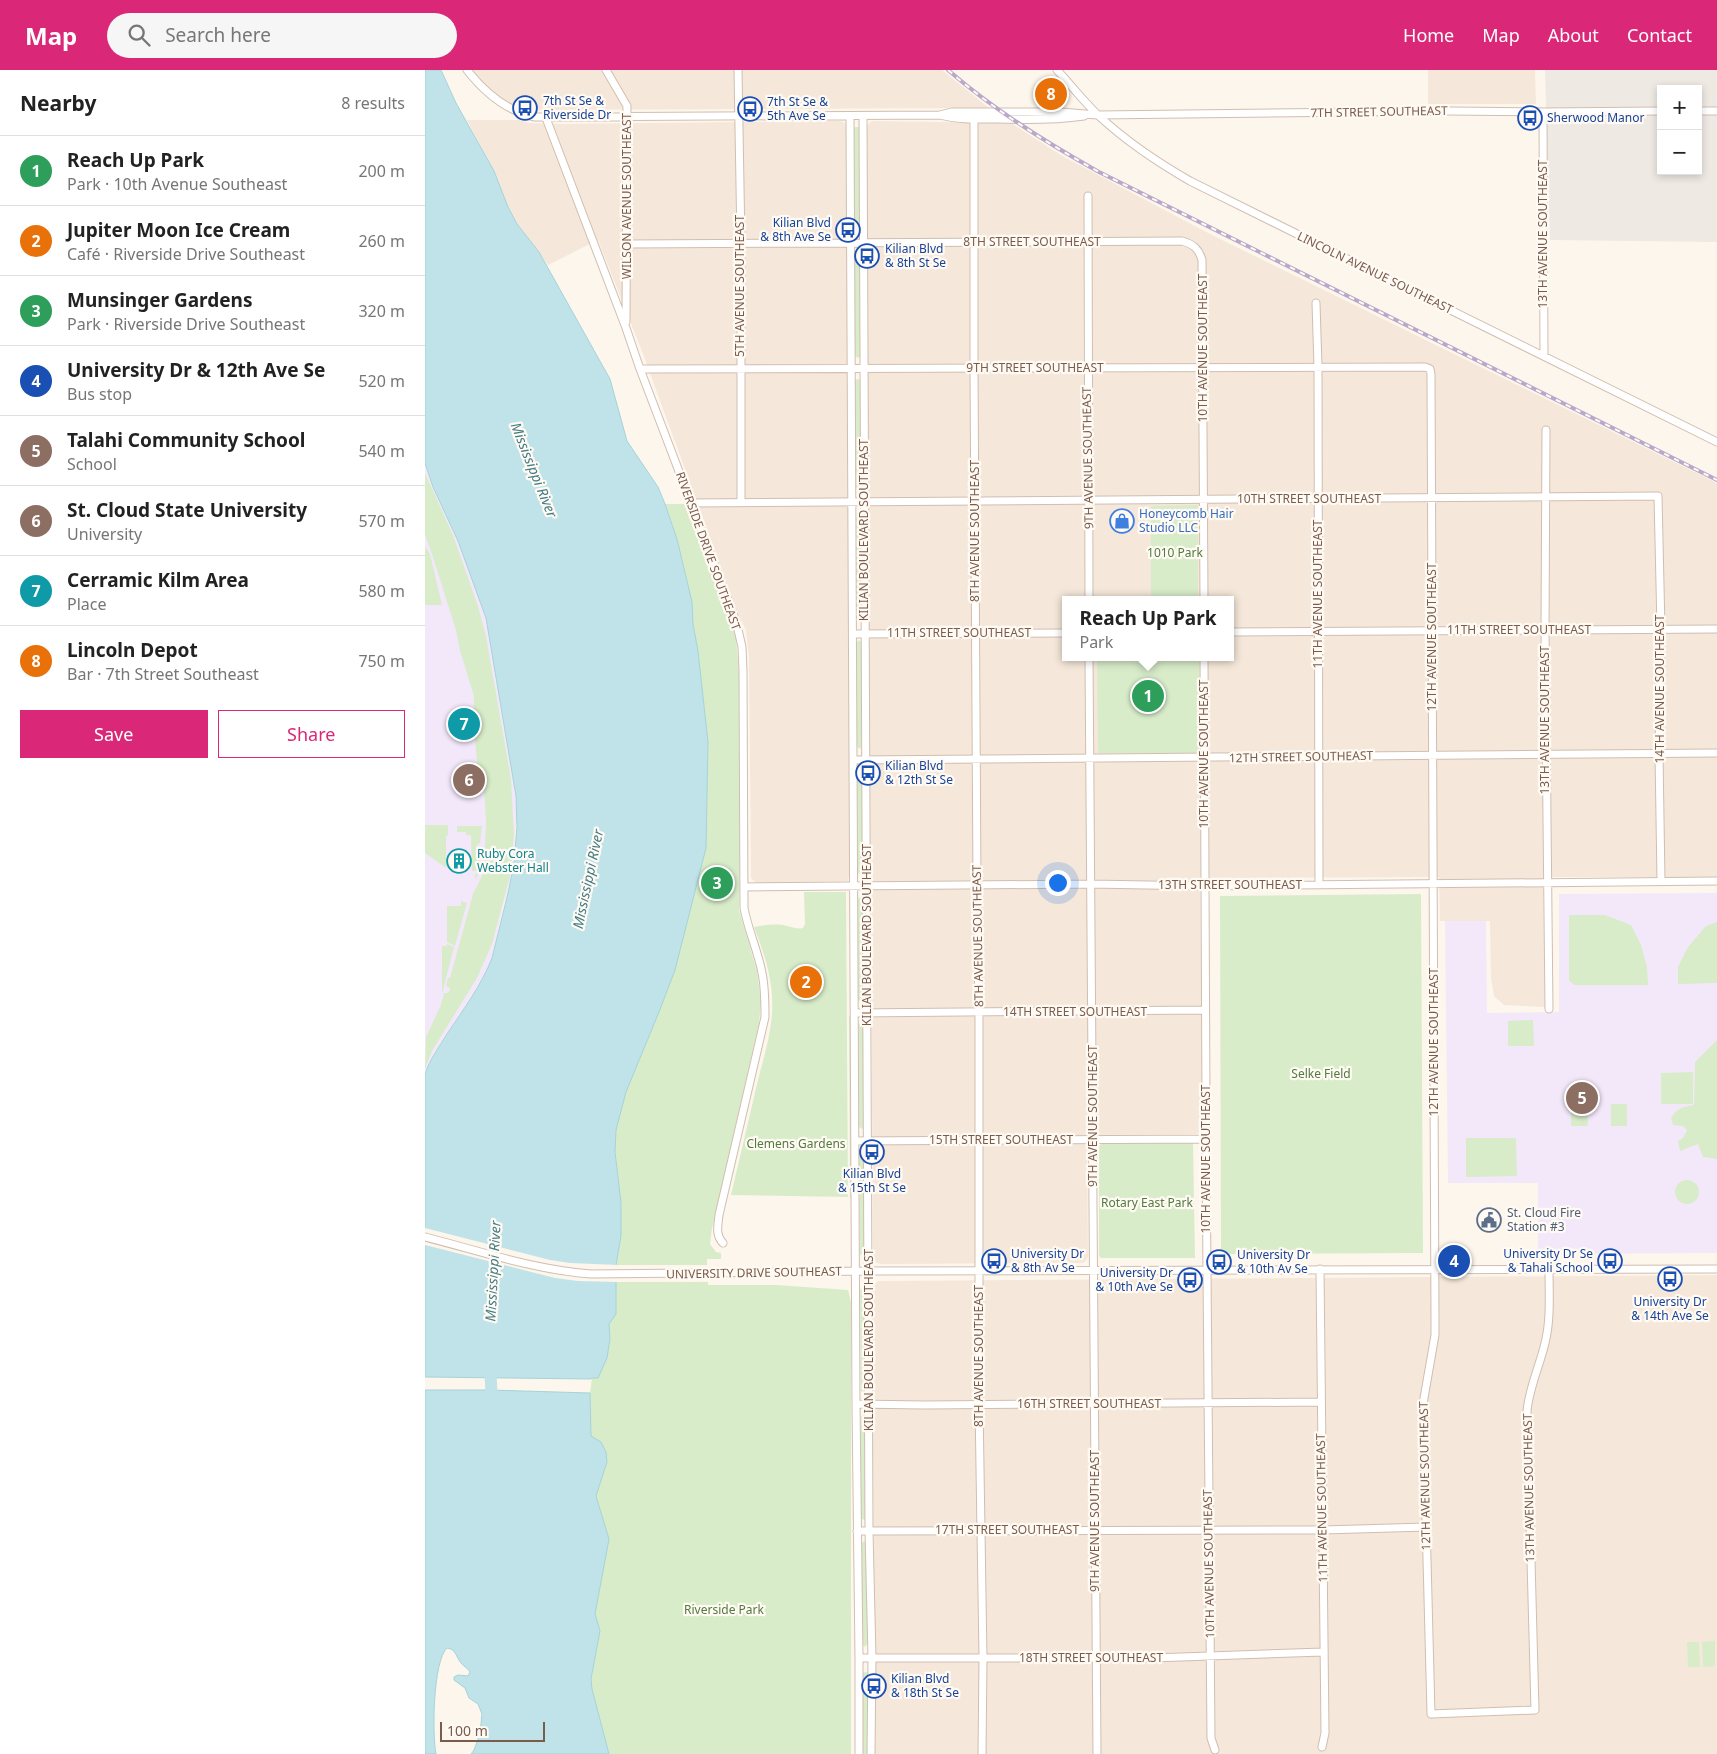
<!DOCTYPE html>
<meta charset="utf-8">
<style>
body{margin:0;font-family:"Noto Sans",sans-serif;background:#f6f6f6;color:#222}
.controls{position:absolute;right:15px;top:15px;display:grid;overflow:hidden;border-radius:0px;box-shadow:0 2px 8px #0003}
.controls button{width:45px;height:45px;display:grid;place-items:center;padding:0;border:0;border-bottom:1px solid #e0e0e0;background:#fff;color:#222;font:25px sans-serif}
.scale{position:absolute;left:15px;bottom:12px;width:105px;box-sizing:border-box;padding-left:5px;border:2px solid #7a5c4d;border-top:0;font-size:14px;line-height:18px;white-space:nowrap;color:#7a5c4d;-webkit-text-stroke:4px #fffaf3;paint-order:stroke}
.you{position:absolute;left:632px;top:812px;width:18px;height:18px;margin:-12px;border:4px solid #fff;border-radius:50%;background:#1a73e8;box-shadow:0 0 0 8px #1a73e833}
.badge{display:grid;place-items:center;width:32px;height:32px;border-radius:50%;background:#db2777;color:#fff;font-size:16px;font-weight:700}
.pin{position:absolute;translate:-50% -50%;border:2px solid #fff;box-shadow:0 1px 5px #0006}
.popup{position:absolute;left:637px;top:526px;width:172px;height:65px;box-sizing:border-box;display:grid;place-content:center;border-radius:0px;background:#fff;filter:drop-shadow(0 1px 4px #0005);font-size:16px;white-space:nowrap;color:#767676}
.popup b{font-size:19px;color:#222}
.popup::after{content:'';position:absolute;left:50%;top:100%;margin-left:-10px;border:10px solid transparent;border-top-color:#fff}
.list{margin:0;padding:0;list-style:none}
h2{display:flex;justify-content:space-between;align-items:center;height:65px;margin:0;padding:0 20px;font-size:21px}
h2 small{font-size:16px;font-weight:400;color:#767676}
.list li{display:grid;grid-template-columns:32px 1fr auto;gap:15px;align-items:center;box-sizing:border-box;height:70px;padding:0 20px;border-top:1px solid #e0e0e0}
.list b{display:block;font-size:19px;white-space:nowrap}
.list p{margin:0;font-size:16px;white-space:nowrap;color:#767676}
.list em{font-size:16px;font-style:normal;color:#767676}
.actions{display:flex;gap:10px;padding:15px 20px}
.actions a{flex:1;padding:11px 0;border:1px solid #db2777;border-radius:0px;text-align:center;font-size:18px;color:#db2777}
.actions .main{background:#db2777;color:#fff}
.icon{flex:none;width:28px;height:28px;fill:none;stroke:currentColor;stroke-width:2;stroke-linecap:round;stroke-linejoin:round}
.map{position:relative;flex:none;width:1292px;height:1684px;overflow:hidden}
header{display:flex;align-items:center;gap:30px;box-sizing:border-box;height:70px;padding:0 25px;background:#db2777;color:#fff}
header strong{font-size:24px}
nav{display:flex;gap:28px;margin-inline-start:auto;font-size:18px}
.search{width:350px;height:45px;background:#f6f6f6;display:flex;align-items:center;gap:12px;box-sizing:border-box;padding:0 18px;border-radius:28px;color:#767676;font-size:19px}
main{display:flex}
aside{flex:1;background:#fff}
.map>svg:first-child{display:block}
.residential{fill:#f5e8da;fill-rule:evenodd}
.industrial{fill:#efe9e4;fill-rule:evenodd}
.education{fill:#f3e8fa}
.green{fill:#d8ecc9}
.water{fill:#bfe3e8;stroke:#a5d3da}
.pier{fill:#fdf6ec}
.lines{fill:none;stroke-linecap:round;stroke-linejoin:round}
.river{stroke:#bfe3e8;stroke-width:12}
.minor-casing{stroke:#d1beb0;stroke-width:9}
.minor{stroke:#fff;stroke-width:7}
.rail-casing{stroke:#b9a8c9;stroke-width:4}
.rail{stroke:#fffaf3;stroke-width:2;stroke-dasharray:5.5;stroke-linecap:butt}
.labels{text-anchor:middle;stroke-width:4.5;stroke-linejoin:round;paint-order:stroke}
.transit-label{font-size:12px;fill:#164399;stroke:#fffaf3;text-anchor:start}
.street-label{font-size:12px;fill:#7a5c4d;stroke:#fffaf3}
.shop-label{font-size:12px;fill:#366cbe;stroke:#fffaf3;text-anchor:start}
.park-label{font-size:12px;fill:#537a41;stroke:#fffaf3}
.culture-label{font-size:12px;fill:#0d838f;stroke:#fffaf3;text-anchor:start}
.service-label{font-size:12px;fill:#4e5e75;stroke:#fffaf3;text-anchor:start}
.water-label{font-size:14px;font-style:italic;fill:#437c86;stroke:#fffaf3}
</style>
<header>
<strong>Map</strong>
<div class="search"><svg class="icon" aria-label="search" viewBox="0 0 24 24"><circle cx="10" cy="10" r="6"/><path d="M15 15l6 6"/></svg>Search here</div>
<nav><a>Home</a><a>Map</a><a>About</a><a>Contact</a></nav>
</header>
<main>
<aside>
<h2>Nearby<small>8 results</small></h2>
<ul class="list">
<li><span class="badge" style="background:#2e9e5b">1</span><div><b>Reach Up Park</b><p>Park · 10th Avenue Southeast</p></div><em>200 m</em></li>
<li><span class="badge" style="background:#e8710a">2</span><div><b>Jupiter Moon Ice Cream</b><p>Café · Riverside Drive Southeast</p></div><em>260 m</em></li>
<li><span class="badge" style="background:#2e9e5b">3</span><div><b>Munsinger Gardens</b><p>Park · Riverside Drive Southeast</p></div><em>320 m</em></li>
<li><span class="badge" style="background:#1a4fb4">4</span><div><b>University Dr &amp; 12th Ave Se</b><p>Bus stop</p></div><em>520 m</em></li>
<li><span class="badge" style="background:#8d6e63">5</span><div><b>Talahi Community School</b><p>School</p></div><em>540 m</em></li>
<li><span class="badge" style="background:#8d6e63">6</span><div><b>St. Cloud State University</b><p>University</p></div><em>570 m</em></li>
<li><span class="badge" style="background:#0f9aa8">7</span><div><b>Cerramic Kilm Area</b><p>Place</p></div><em>580 m</em></li>
<li><span class="badge" style="background:#e8710a">8</span><div><b>Lincoln Depot</b><p>Bar · 7th Street Southeast</p></div><em>750 m</em></li>
</ul>
<div class="actions"><a class="main">Save</a><a>Share</a></div>
</aside>
<div class="map">
<svg width="1292" height="1684" viewBox="0 0 1292 1684">
<rect width="100%" height="100%" fill="#fdf6ec"/>
<path class="residential" d="M46,0H517L564,38L103,40L97,39L68,24Z
M1003,0H1110L1111,34H1003Z
M42,50H93L104,53L137,54L399,51H416L421,54L426,798L423,811L336,813L330,812L326,808L324,587L321,561L310,536L218,284L173,170L123,195L92,154L83,137L69,101Z
M448,51L586,53L639,87L785,164L1292,413V807H1118L1120,937L1079,935L1069,926L1066,908L1065,851H1015L1014,807L775,808L778,1057L772,1064H764L662,1065L663,1187L661,1191L658,1193L457,1194L452,1193L448,1189L441,58L445,52ZM640,530H806V587H640Z
M1292,1205V1684H450L447,1217L453,1211Z"/>
<path class="industrial" d="M1120,0H1292V172L1125,170ZM1236,19H1273V101H1236Z"/>
<path class="education" d="M0,393L8,417L33,471L61,548L87,695L92,743L87,806L84,819L79,833L67,888L64,897L35,944L10,982L0,1004Z
M1292,823V1183L1113,1184V1113H1023L1020,851H1061L1062,943L1134,942V824Z"/>
<path class="green" d="M430,57H433L435,59V158L432,161L429,159V59Z
M432,183L435,185L436,286L433,288L430,286L429,186Z
M432,309L436,310V419L433,420L431,418L430,312Z
M0,403L28,465L53,536L61,566L86,709L89,765L85,806L67,874L52,908L7,981L0,999L1,967L16,935L19,923H23L25,920V918L21,916L23,908H25L48,824L59,802L61,752L59,719L53,702L49,660V626L35,581L31,560L5,478L0,465Z
M240,434H259L284,495L311,568L314,605L315,775L314,840L332,901L336,932L334,953L287,1158L285,1174L291,1182L296,1183V1189H282V1195H191L196,1166V1133L190,1082L191,1060L200,1022L234,942L250,900L275,795L281,778V765L283,672L273,581L268,554L267,532L252,469Z
M773,435V530H726V436Z
M434,442L437,444V551L435,552L431,550V444Z
M0,476L5,484L17,535H0Z
M434,570L437,573L436,679L432,677L431,573Z
M672,587H774V683H673Z
M434,700L437,701L438,805L437,806L433,803L432,703Z
M0,755H23V765L21,766V798L0,783Z
M32,756H57L55,773L51,776L52,779L55,780V800L50,810V804H52L53,801H47L46,765H41V762H32Z
M379,822H421L423,1127L306,1125C315,1087 324,1048 333,1010C340,983 349,955 347,927C346,903 338,880 329,857C339,855 348,854 358,855C365,856 371,860 378,858L380,854Z
M996,824L998,1183L796,1184L795,826Z
M435,827L438,828L439,930L436,932L433,930V829Z
M36,831L42,833L30,876L22,872V836H36Z
M1144,845H1180L1206,855L1216,875L1222,897L1223,915H1149L1144,910Z
M1292,852V913L1253,914V897L1263,877L1281,856Z
M22,874L29,877L17,924V876H22Z
M424,946L427,947V1128H425Z
M1108,950L1109,976H1083V951Z
M435,953L439,954L440,1057L437,1059L434,1057L433,955Z
M1292,970V1089L1278,1087L1273,1074L1255,1081L1253,1071L1258,1068L1262,1060L1258,1056L1248,1055L1246,1048C1251,1038 1259,1037 1269,1035L1270,992Z
M1268,1002V1034H1236V1003Z
M1146,1034H1162L1163,1056H1146Z
M1186,1034H1202V1056H1186Z
M1041,1068H1091L1092,1106L1041,1107Z
M678,1073H768L770,1188H676L674,1186V1076Z
M436,1080H439L440,1186H438L435,1184L434,1082Z
M1250 1122a12 12 0 1 1 24 0a12 12 0 1 1-24 0Z
M191,1212H283V1215H351L423,1220L426,1232V1684H184L167,1619L166,1609L175,1561L170,1544L184,1469L171,1426L182,1392L176,1372L166,1366L165,1323L167,1308L173,1305L182,1288L185,1269L184,1254L191,1244Z
M440,1216V1323H439L436,1321L435,1220Z
M438,1345H440L442,1447L439,1450L436,1448V1347Z
M439,1471L442,1472L443,1573L440,1577L437,1574L436,1474Z
M1290,1571V1596L1278,1597L1277,1572Z
M1262,1572H1274L1275,1597H1263Z
M440,1602L443,1603L444,1684H438L437,1603Z"/>
<path class="water" d="M0,0H16L31,33L69,101L83,137L92,154L114,182L185,309L202,371L233,417L240,434L252,469L267,532L268,554L273,581L283,672L281,778L250,900L234,942L201,1022L191,1060L190,1082L196,1133V1166L191,1195V1244L184,1254L185,1269L182,1288L173,1308H167L166,1309L0,1307V1004C5,989 14,977 22,964C38,940 57,914 67,888L84,819L89,792L92,757L91,726L61,548L33,471L8,417L0,393Z
M0,1320H65L165,1323L166,1366L176,1372L181,1382L182,1392L171,1426L184,1469L170,1544L175,1561L166,1609L167,1619L184,1684H46L49,1680L55,1664L57,1644L53,1634L44,1628L40,1618L29,1610V1607L33,1605L43,1606L45,1602C43,1598 39,1597 36,1593C31,1587 31,1579 22,1578C8,1591 7,1664 11,1684H0Z"/>
<path class="pier" d="M0,1158L125,1190L145,1193L194,1195L193,1212L153,1211L130,1208L0,1175Z"/>
<g class="lines">
<path class="river" d="M65,1292L67,1335"/>
<g class="minor-casing">
<path id="minor" d="M42,0C60,23 81,41 110,47L515,45C534,50 554,49 573,49C602,50 631,50 659,46
M181,0L202,36L201,252
M313,0L316,173V432
M632,0C646,15 659,32 674,46C702,72 732,92 765,111L1292,372
M1273,41H1292
M1118,42L1119,286
M515,45L527,42H636L672,45L1023,41L1118,42L1236,41
M425,46L431,1334L434,1588V1684
M438,46L444,1461L447,1588L446,1684
M121,48L201,258L215,299L311,551L317,577L318,601L319,838C323,860 333,881 337,903C340,917 340,932 340,947L294,1145C293,1155 290,1165 298,1173
M549,49V298L552,815L554,942V1334L558,1588L557,1684
M663,126L664,530
M202,174L757,171C768,174 774,179 777,190L779,530
M891,233L893,297L894,815
M215,299L1000,297L1005,299L1006,304L1010,1251V1265L998,1334L1006,1644L1110,1640L1102,1341C1104,1318 1115,1295 1120,1273C1126,1249 1124,1223 1124,1199
M1121,360L1120,560L1124,939
M266,433L1233,426L1236,559L1234,684L1236,811
M806,562L1292,559
M428,564L640,563
M664,587L672,1684
M779,587C779,947 783,1308 786,1668L790,1680
M429,690L1292,683
M319,817L665,814L780,816L1292,811
M430,943L780,940
M430,1071L782,1069
M0,1167C55,1181 110,1200 166,1204L444,1201L1292,1199
M895,1199L900,1663L897,1677
M431,1334L499,1335L896,1332
M432,1461L898,1460L1001,1457
M434,1588H728L898,1582"/>
</g>
<use href="#minor" class="minor"/>
<g class="rail-casing">
<path id="rail" d="M523,0C569,40 620,72 674,102L1292,410"/>
</g>
<use href="#rail" class="rail"/>
</g>
<defs>
<g id="bus-ring" transform="scale(1.25)"><circle r="9.5" fill="#fffaf3" stroke="#1a4fb4" stroke-width="1.5"/><path d="M-5-6H5V4H4V6H2V4H-2V6H-4V4H-5ZM-3.5-4V0h7V-4ZM-3.5 1.2v1.5H-2V1.2ZM2 1.2v1.5H3.5V1.2Z" fill="#1a4fb4"/></g>
<g id="shop-ring" transform="scale(1.25)"><circle r="9.5" fill="#fffaf3" stroke="#3f7fe0" stroke-width="1.5"/><path d="M-5-2.5h2.3a2.7 3.5 0 0 1 5.4 0H5L5.5 6h-11ZM-1.5-2.5h3a1.5 2.3 0 0 0-3 0Z" fill="#3f7fe0"/></g>
<g id="building-ring" transform="scale(1.25)"><circle r="9.5" fill="#fffaf3" stroke="#0f9aa8" stroke-width="1.5"/><path d="M-4-6H4V6H1V3H-1V6H-4ZM-2.5-4.3h1.7v1.8h-1.7ZM.8-4.3h1.7v1.8H.8ZM-2.5-1h1.7V.8h-1.7ZM.8-1h1.7V.8H.8Z" fill="#0f9aa8"/></g>
<g id="civic-ring" transform="scale(1.25)"><circle r="9.5" fill="#fffaf3" stroke="#5c6f8a" stroke-width="1.5"/><path d="M-.6-6.5H3V-4.5H.6V-3L4-1V1h2V6H-6V1h2V-1L-.6-3ZM-1.2 2.5V6h2.4V2.5Z" fill="#5c6f8a"/></g>
</defs>
<g fill-rule="evenodd">
<use href="#bus-ring" x="100" y="38"/>
<use href="#bus-ring" x="325" y="39"/>
<use href="#bus-ring" x="1105" y="48"/>
<use href="#bus-ring" x="423" y="160"/>
<use href="#bus-ring" x="442" y="186"/>
<use href="#shop-ring" x="697" y="451"/>
<use href="#bus-ring" x="443" y="703"/>
<use href="#building-ring" x="34" y="791"/>
<use href="#bus-ring" x="447" y="1082"/>
<use href="#civic-ring" x="1064" y="1150"/>
<use href="#bus-ring" x="569" y="1191"/>
<use href="#bus-ring" x="1185" y="1191"/>
<use href="#bus-ring" x="794" y="1192"/>
<use href="#bus-ring" x="1245" y="1209"/>
<use href="#bus-ring" x="765" y="1210"/>
<use href="#bus-ring" x="449" y="1616"/>
</g>
<g class="labels">
<g class="transit-label">
<text x="118" y="35">7th St Se &amp;<tspan x="118" dy="14">Riverside Dr</tspan></text>
<text x="342" y="36">7th St Se &amp;<tspan x="342" dy="14">5th Ave Se</tspan></text>
<text x="1122" y="52">Sherwood Manor</text>
<text x="406" y="157" text-anchor="end">Kilian Blvd<tspan x="406" dy="14">&amp; 8th Ave Se</tspan></text>
<text x="460" y="183">Kilian Blvd<tspan x="460" dy="14">&amp; 8th St Se</tspan></text>
<text x="460" y="700">Kilian Blvd<tspan x="460" dy="14">&amp; 12th St Se</tspan></text>
<text x="447" y="1108" text-anchor="middle">Kilian Blvd<tspan x="447" dy="14">&amp; 15th St Se</tspan></text>
<text x="586" y="1188">University Dr<tspan x="586" dy="14">&amp; 8th Av Se</tspan></text>
<text x="1168" y="1188" text-anchor="end">University Dr Se<tspan x="1168" dy="14">&amp; Tahali School</tspan></text>
<text x="812" y="1189">University Dr<tspan x="812" dy="14">&amp; 10th Av Se</tspan></text>
<text x="748" y="1207" text-anchor="end">University Dr<tspan x="748" dy="14">&amp; 10th Ave Se</tspan></text>
<text x="1245" y="1236" text-anchor="middle">University Dr<tspan x="1245" dy="14">&amp; 14th Ave Se</tspan></text>
<text x="466" y="1613">Kilian Blvd<tspan x="466" dy="14">&amp; 18th St Se</tspan></text>
</g>
<g class="street-label">
<text transform="translate(954 42) rotate(-1)" y="4">7TH STREET SOUTHEAST</text>
<text transform="translate(202 126) rotate(-90)" y="4">WILSON AVENUE SOUTHEAST</text>
<text transform="translate(1118 164) rotate(-90)" y="4">13TH AVENUE SOUTHEAST</text>
<text x="607" y="176">8TH STREET SOUTHEAST</text>
<text transform="translate(950 203) rotate(26)" y="4">LINCOLN AVENUE SOUTHEAST</text>
<text transform="translate(315 216) rotate(-90)" y="4">5TH AVENUE SOUTHEAST</text>
<text transform="translate(778 278) rotate(-90)" y="4">10TH AVENUE SOUTHEAST</text>
<text x="610" y="302">9TH STREET SOUTHEAST</text>
<text transform="translate(663 388) rotate(-91)" y="4">9TH AVENUE SOUTHEAST</text>
<text x="884" y="433">10TH STREET SOUTHEAST</text>
<text transform="translate(439 460) rotate(-90)" y="4">KILIAN BOULEVARD SOUTHEAST</text>
<text transform="translate(550 461) rotate(-90)" y="4">8TH AVENUE SOUTHEAST</text>
<text transform="translate(283 481) rotate(70)" y="4">RIVERSIDE DRIVE SOUTHEAST</text>
<text transform="translate(893 524) rotate(-90)" y="4">11TH AVENUE SOUTHEAST</text>
<text x="1094" y="564">11TH STREET SOUTHEAST</text>
<text x="534" y="567">11TH STREET SOUTHEAST</text>
<text transform="translate(1007 567) rotate(-90)" y="4">12TH AVENUE SOUTHEAST</text>
<text transform="translate(1235 619) rotate(-90)" y="4">14TH AVENUE SOUTHEAST</text>
<text transform="translate(1120 650) rotate(-90)" y="4">13TH AVENUE SOUTHEAST</text>
<text transform="translate(779 684) rotate(-90)" y="4">10TH AVENUE SOUTHEAST</text>
<text transform="translate(876 687) rotate(-1)" y="4">12TH STREET SOUTHEAST</text>
<text x="805" y="819">13TH STREET SOUTHEAST</text>
<text transform="translate(442 865) rotate(-90)" y="4">KILIAN BOULEVARD SOUTHEAST</text>
<text transform="translate(553 866) rotate(-91)" y="4">8TH AVENUE SOUTHEAST</text>
<text x="650" y="946">14TH STREET SOUTHEAST</text>
<text transform="translate(1009 972) rotate(-90)" y="4">12TH AVENUE SOUTHEAST</text>
<text transform="translate(668 1046) rotate(-90)" y="4">9TH AVENUE SOUTHEAST</text>
<text x="576" y="1074">15TH STREET SOUTHEAST</text>
<text transform="translate(781 1089) rotate(-90)" y="4">10TH AVENUE SOUTHEAST</text>
<text transform="translate(329 1203) rotate(-1)" y="4">UNIVERSITY DRIVE SOUTHEAST</text>
<text transform="translate(444 1270) rotate(-90)" y="4">KILIAN BOULEVARD SOUTHEAST</text>
<text transform="translate(554 1286) rotate(-90)" y="4">8TH AVENUE SOUTHEAST</text>
<text x="664" y="1338">16TH STREET SOUTHEAST</text>
<text transform="translate(1000 1406) rotate(-91)" y="4">12TH AVENUE SOUTHEAST</text>
<text transform="translate(1104 1418) rotate(-91)" y="4">13TH AVENUE SOUTHEAST</text>
<text transform="translate(897 1438) rotate(-91)" y="4">11TH AVENUE SOUTHEAST</text>
<text transform="translate(670 1451) rotate(-90)" y="4">9TH AVENUE SOUTHEAST</text>
<text x="582" y="1464">17TH STREET SOUTHEAST</text>
<text transform="translate(784 1494) rotate(-91)" y="4">10TH AVENUE SOUTHEAST</text>
<text x="666" y="1592">18TH STREET SOUTHEAST</text>
</g>
<g class="shop-label">
<text x="714" y="448">Honeycomb Hair<tspan x="714" dy="14">Studio LLC</tspan></text>
</g>
<g class="park-label">
<text x="750" y="487">1010 Park</text>
<text x="896" y="1008">Selke Field</text>
<text x="371" y="1078">Clemens Gardens</text>
<text x="722" y="1137">Rotary East Park</text>
<text x="299" y="1544">Riverside Park</text>
</g>
<g class="culture-label">
<text x="52" y="788">Ruby Cora<tspan x="52" dy="14">Webster Hall</tspan></text>
</g>
<g class="service-label">
<text x="1082" y="1147">St. Cloud Fire<tspan x="1082" dy="14">Station #3</tspan></text>
</g>
<g class="water-label">
<text transform="translate(109 400) rotate(68)" y="5">Mississippi River</text>
<text transform="translate(163 809) rotate(-78)" y="5">Mississippi River</text>
<text transform="translate(68 1201) rotate(-87)" y="5">Mississippi River</text>
</g>
</g>
</svg>
<div class="controls">
<button>+</button>
<button>−</button>
</div>
<div class="scale">100 m</div>
<div class="you"></div>
<div class="pin badge" style="left:723px;top:626px;background:#2e9e5b">1</div>
<div class="popup"><b>Reach Up Park</b>Park</div>
<div class="pin badge" style="left:381px;top:912px;background:#e8710a">2</div>
<div class="pin badge" style="left:292px;top:813px;background:#2e9e5b">3</div>
<div class="pin badge" style="left:1029px;top:1191px;background:#1a4fb4">4</div>
<div class="pin badge" style="left:1157px;top:1028px;background:#8d6e63">5</div>
<div class="pin badge" style="left:44px;top:710px;background:#8d6e63">6</div>
<div class="pin badge" style="left:39px;top:654px;background:#0f9aa8">7</div>
<div class="pin badge" style="left:626px;top:24px;background:#e8710a">8</div>
</div>
</main>
